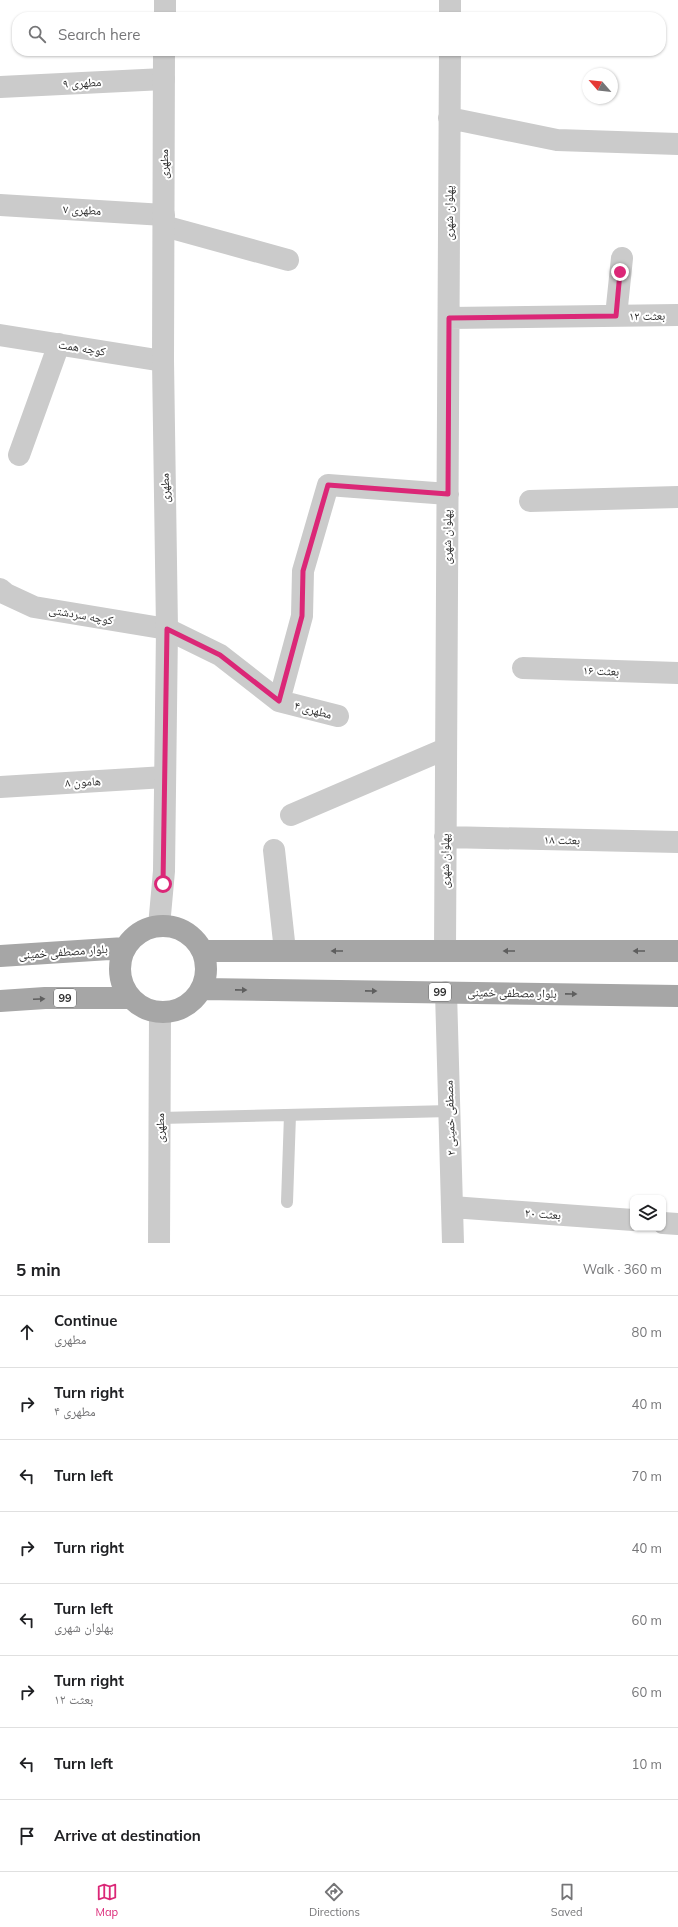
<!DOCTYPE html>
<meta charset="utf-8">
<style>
body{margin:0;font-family:Mulish,"Noto Naskh Arabic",sans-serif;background:#f6f6f6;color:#202124}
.controls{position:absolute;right:12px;bottom:12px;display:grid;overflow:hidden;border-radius:8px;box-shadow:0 1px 3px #0004}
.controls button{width:36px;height:36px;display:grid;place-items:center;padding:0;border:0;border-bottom:1px solid #e0e0e0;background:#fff;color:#202124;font:20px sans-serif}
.compass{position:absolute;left:582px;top:68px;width:36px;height:36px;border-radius:50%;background:#fff;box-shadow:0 1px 3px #0004;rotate:298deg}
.stop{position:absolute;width:12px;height:12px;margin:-9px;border:3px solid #db2777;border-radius:50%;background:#fff}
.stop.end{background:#db2777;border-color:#fff;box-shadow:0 1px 4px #0008}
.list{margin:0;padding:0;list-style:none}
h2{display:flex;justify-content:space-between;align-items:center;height:52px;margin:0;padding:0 16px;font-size:17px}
h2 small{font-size:13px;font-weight:400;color:#757577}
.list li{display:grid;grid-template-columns:26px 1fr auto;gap:12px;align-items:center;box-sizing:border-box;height:72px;padding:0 16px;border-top:1px solid #e0e0e0}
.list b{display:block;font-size:15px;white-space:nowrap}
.list p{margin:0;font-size:13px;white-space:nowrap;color:#757577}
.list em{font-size:13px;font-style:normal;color:#757577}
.icon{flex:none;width:22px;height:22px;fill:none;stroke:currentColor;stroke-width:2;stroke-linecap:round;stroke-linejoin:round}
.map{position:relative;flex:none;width:678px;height:1243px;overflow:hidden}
.search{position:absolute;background:#fff;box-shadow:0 1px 3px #0004;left:12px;right:12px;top:12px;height:44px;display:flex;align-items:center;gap:10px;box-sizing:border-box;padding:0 14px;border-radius:16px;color:#757577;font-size:15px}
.sheet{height:628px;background:#fff}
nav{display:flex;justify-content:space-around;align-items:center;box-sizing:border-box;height:56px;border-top:1px solid #e0e0e0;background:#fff;font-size:11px;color:#757577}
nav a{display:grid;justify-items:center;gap:2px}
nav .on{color:#db2777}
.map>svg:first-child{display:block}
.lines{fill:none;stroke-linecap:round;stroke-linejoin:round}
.service{stroke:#cbcbcb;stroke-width:12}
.minor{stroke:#cbcbcb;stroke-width:22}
.tertiary{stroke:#cbcbcb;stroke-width:22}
.primary{stroke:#a6a6a6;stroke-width:22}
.oneway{fill:#5e5e5e}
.route{stroke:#db2777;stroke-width:5}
.labels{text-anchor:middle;stroke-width:4;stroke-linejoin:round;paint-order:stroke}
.shield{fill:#fff;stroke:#6d6d6d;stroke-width:1}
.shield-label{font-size:11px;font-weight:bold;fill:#2e2e2e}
.street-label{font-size:12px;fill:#2e2e2e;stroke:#fff}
</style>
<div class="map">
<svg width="678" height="1243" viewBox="0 0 678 1243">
<rect width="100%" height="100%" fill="#fff"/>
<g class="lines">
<path class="service" d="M160,1118L450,1111
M287,1202L290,1115"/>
<path class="minor" d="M450,17V0
M0,87L164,79
M449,118L557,140L678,144
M0,205L164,215
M164,226L288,260
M616,316L622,258
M449,318L678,315
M0,335L163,361
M19,455L59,344
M530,501L678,497
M0,589L6,594L34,607L167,629L220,655L279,701L338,716
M523,668L678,673
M279,701L302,616L303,571L328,485L448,494
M0,787L165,777
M291,815L445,749
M445,837L678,842
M274,850L285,951
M445,951L450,51
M446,992L453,1243
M452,1207L633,1220
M663,1223L678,1224"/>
<path class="tertiary" d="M165,17V0
M159,926L164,871L167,629L163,361L164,51
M159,1243L160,1013"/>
<path class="primary" d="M120 969a43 43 0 1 1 86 0a43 43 0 1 1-86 0Z
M203,951H678
M0,956L125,948
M202,989L678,996
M0,1001L45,998H131"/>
</g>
<defs><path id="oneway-solid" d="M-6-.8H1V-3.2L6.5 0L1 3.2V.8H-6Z"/></defs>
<g class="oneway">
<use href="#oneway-solid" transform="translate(337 951) rotate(180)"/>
<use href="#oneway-solid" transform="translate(509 951) rotate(-180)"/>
<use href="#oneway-solid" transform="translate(639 951) rotate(-180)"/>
<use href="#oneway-solid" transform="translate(241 990) rotate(1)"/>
<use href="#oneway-solid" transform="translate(371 991) rotate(1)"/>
<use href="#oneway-solid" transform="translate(571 994) rotate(1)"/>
<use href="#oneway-solid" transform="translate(39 999) rotate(-3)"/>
</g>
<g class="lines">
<path class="route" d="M163,884L167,629L220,655L279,701L302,616L303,571L328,485L448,494L449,318L616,316L620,272"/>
</g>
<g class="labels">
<g class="shield">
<rect x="429" y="983" width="22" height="18" rx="3"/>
<rect x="54" y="989" width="22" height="18" rx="3"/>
</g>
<g class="shield-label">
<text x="440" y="996">99</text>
<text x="65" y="1002">99</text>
</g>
<g class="street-label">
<text transform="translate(82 83) rotate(-3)" y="4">مطهری ۹</text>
<text transform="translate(164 164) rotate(-90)" y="4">مطهری</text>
<text transform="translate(82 210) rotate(3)" y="4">مطهری ۷</text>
<text transform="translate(449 213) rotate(-90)" y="4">پهلوان شهری</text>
<text transform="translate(647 316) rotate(-1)" y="4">بعثت ۱۲</text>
<text transform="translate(82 348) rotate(9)" y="4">کوچه همت</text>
<text transform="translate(165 488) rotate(-91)" y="4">مطهری</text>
<text transform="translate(447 537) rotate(-90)" y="4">پهلوان شهری</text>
<text transform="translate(81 615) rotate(10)" y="4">کوچه سردشتی</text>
<text transform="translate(601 671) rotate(2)" y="4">بعثت ۱۶</text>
<text transform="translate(313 710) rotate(15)" y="4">مطهری ۴</text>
<text transform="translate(83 782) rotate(-3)" y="4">هامون ۸</text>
<text transform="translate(562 840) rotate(1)" y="4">بعثت ۱۸</text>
<text transform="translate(445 861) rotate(-90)" y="4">پهلوان شهری</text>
<text transform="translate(63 952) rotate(-4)" y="4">بلوار مصطفی خمینی</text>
<text transform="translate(512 993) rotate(1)" y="4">بلوار مصطفی خمینی</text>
<text transform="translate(450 1118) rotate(-92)" y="4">مصطفی خمینی ۲</text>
<text transform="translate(160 1128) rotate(-90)" y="4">مطهری</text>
<text transform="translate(543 1214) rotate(4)" y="4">بعثت ۲۰</text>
</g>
</g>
</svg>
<div class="controls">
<button><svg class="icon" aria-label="layers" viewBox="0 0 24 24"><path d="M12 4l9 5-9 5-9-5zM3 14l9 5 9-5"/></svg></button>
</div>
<svg class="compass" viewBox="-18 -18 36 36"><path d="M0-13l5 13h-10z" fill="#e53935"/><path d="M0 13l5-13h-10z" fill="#757577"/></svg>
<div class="stop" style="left:163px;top:884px"></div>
<div class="stop end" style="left:620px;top:272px"></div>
<div class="search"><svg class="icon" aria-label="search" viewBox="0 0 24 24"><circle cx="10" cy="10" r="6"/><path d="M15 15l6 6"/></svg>Search here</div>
</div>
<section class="sheet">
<h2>5 min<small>Walk · 360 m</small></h2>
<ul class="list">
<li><svg class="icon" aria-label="ahead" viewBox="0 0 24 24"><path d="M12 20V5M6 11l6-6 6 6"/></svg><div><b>Continue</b><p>مطهری</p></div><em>80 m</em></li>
<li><svg class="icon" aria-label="right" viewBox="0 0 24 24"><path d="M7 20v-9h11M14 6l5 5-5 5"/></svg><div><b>Turn right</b><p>مطهری ۴</p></div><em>40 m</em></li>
<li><svg class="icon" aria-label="left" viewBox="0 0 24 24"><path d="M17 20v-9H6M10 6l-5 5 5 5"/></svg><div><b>Turn left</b></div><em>70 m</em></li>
<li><svg class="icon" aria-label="right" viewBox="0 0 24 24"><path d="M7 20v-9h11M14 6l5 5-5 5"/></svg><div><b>Turn right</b></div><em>40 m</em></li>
<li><svg class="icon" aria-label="left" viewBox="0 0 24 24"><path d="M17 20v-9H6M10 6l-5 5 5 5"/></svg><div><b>Turn left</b><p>پهلوان شهری</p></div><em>60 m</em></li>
<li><svg class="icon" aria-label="right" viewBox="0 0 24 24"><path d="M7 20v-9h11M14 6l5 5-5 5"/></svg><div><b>Turn right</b><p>بعثت ۱۲</p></div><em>60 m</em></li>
<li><svg class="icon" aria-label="left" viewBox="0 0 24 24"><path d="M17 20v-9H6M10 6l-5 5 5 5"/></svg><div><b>Turn left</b></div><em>10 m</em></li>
<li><svg class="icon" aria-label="arrive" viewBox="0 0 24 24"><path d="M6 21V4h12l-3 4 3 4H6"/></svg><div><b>Arrive at destination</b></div></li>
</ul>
</section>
<nav>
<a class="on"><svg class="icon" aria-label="map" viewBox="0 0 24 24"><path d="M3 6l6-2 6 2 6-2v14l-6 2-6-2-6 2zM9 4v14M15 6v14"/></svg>Map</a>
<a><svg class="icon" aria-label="directions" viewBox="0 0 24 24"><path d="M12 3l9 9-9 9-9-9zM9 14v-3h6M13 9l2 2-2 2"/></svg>Directions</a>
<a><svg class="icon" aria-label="saved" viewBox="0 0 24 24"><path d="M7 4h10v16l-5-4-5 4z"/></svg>Saved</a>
</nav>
